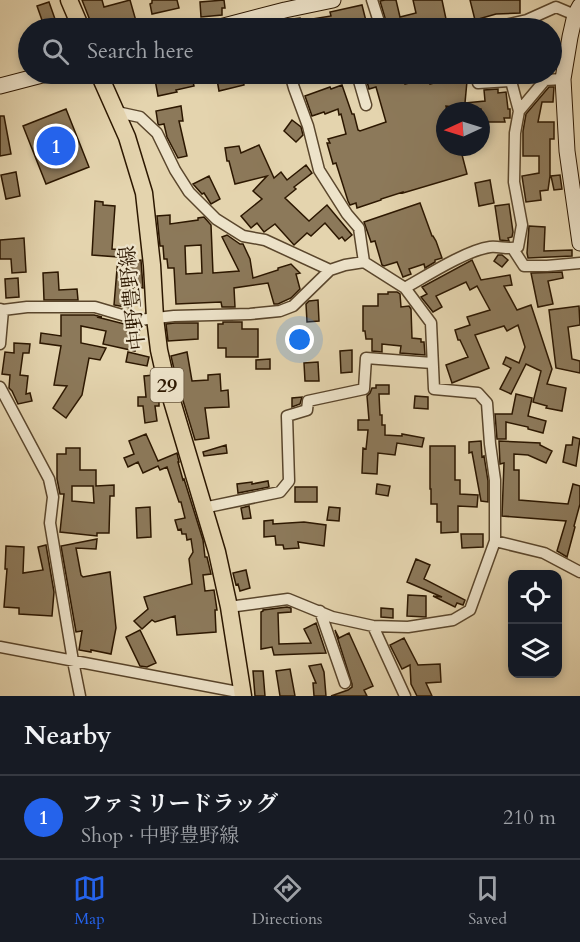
<!DOCTYPE html>
<meta charset="utf-8">
<style>
body{margin:0;font-family:Cardo,"Noto Serif JP",serif;background:#20242c;color:#f1f3f6}
.controls{position:absolute;right:18px;bottom:18px;display:grid;overflow:hidden;border-radius:12px;box-shadow:0 3px 9px #0003}
.controls button{width:54px;height:54px;display:grid;place-items:center;padding:0;border:0;border-bottom:2px solid #363941;background:#171b24;color:#f1f3f6;font:30px sans-serif}
.compass{position:absolute;left:436px;top:102px;width:54px;height:54px;border-radius:50%;background:#171b24;box-shadow:0 3px 9px #0003;rotate:266deg}
.you{position:absolute;left:300px;top:340px;width:21px;height:21px;margin:-15px;border:4px solid #fff;border-radius:50%;background:#1a73e8;box-shadow:0 0 0 9px #1a73e833}
.badge{display:grid;place-items:center;width:39px;height:39px;border-radius:50%;background:#2563eb;color:#fff;font-size:20px;font-weight:700}
.pin{position:absolute;translate:-50% -50%;border:3px solid #fff;box-shadow:0 2px 6px #0006}
.list{margin:0;padding:0;list-style:none}
h2{display:flex;justify-content:space-between;align-items:center;height:78px;margin:0;padding:0 24px;font-size:26px}
h2 small{font-size:20px;font-weight:400;color:#9ea1a6}
.list li{display:grid;grid-template-columns:39px 1fr auto;gap:18px;align-items:center;box-sizing:border-box;height:84px;padding:0 24px;border-top:2px solid #363941}
.list b{display:block;font-size:22px;white-space:nowrap}
.list p{margin:0;font-size:20px;white-space:nowrap;color:#9ea1a6}
.list em{font-size:20px;font-style:normal;color:#9ea1a6}
.icon{flex:none;width:33px;height:33px;fill:none;stroke:currentColor;stroke-width:2;stroke-linecap:round;stroke-linejoin:round}
.map{position:relative;flex:none;width:580px;height:696px;overflow:hidden}
.search{position:absolute;background:#171b24;box-shadow:0 3px 9px #0003;left:18px;right:18px;top:18px;height:66px;display:flex;align-items:center;gap:15px;box-sizing:border-box;padding:0 21px;border-radius:33px;color:#9ea1a6;font-size:22px}
.sheet{height:162px;background:#171b24}
nav{display:flex;justify-content:space-around;align-items:center;box-sizing:border-box;height:84px;border-top:2px solid #363941;background:#171b24;font-size:16px;color:#9ea1a6}
nav a{display:grid;justify-items:center;gap:3px}
nav .on{color:#2563eb}
.map>svg:first-child{display:block}
.building{fill:#8c795a;stroke:#2c1700;stroke-width:1.5;fill-rule:evenodd}
.lines{fill:none;stroke-linecap:round;stroke-linejoin:round}
.street-casing{stroke:#5a462c;stroke-width:13}
.secondary-casing{stroke:#2c1700;stroke-width:17}
.primary-casing{stroke:#2c1700;stroke-width:19}
.street{stroke:#ede3ca;stroke-width:10}
.secondary{stroke:#ede3ca;stroke-width:15}
.primary{stroke:#e4d4ae;stroke-width:16}
.labels{text-anchor:middle;stroke-width:4.5;stroke-linejoin:round;paint-order:stroke}
.shield{fill:#ede3ca;stroke:#66543d;stroke-width:1.5}
.shield-label{font-size:20px;font-weight:bold;fill:#2c1700}
.street-label{font-size:21px;fill:#2c1700;stroke:#ede3ca}
</style>
<div class="map">
<svg width="580" height="696" viewBox="0 0 580 696">
<rect width="100%" height="100%" fill="#e4d4ae"/>
<filter id="stains"><feTurbulence type="fractalNoise" baseFrequency=".00333" numOctaves="4"/><feColorMatrix values="0 0 0 0 .2 0 0 0 0 .09 0 0 0 0 .02 0 0 0 .5 -.17"/></filter>
<radialGradient id="worn" r=".72"><stop offset=".6" stop-color="#630" stop-opacity="0"/><stop offset="1" stop-color="#630" stop-opacity=".3"/></radialGradient>
<path class="building" d="M82,0H102L104,7L130,0L138,28H93Z
M152,0H177L179,8L152,14L150,4L152,3Z
M224,0L225,8H222V15L201,17L200,2Z
M385,0H396L400,17L416,13L413,0H442L446,19L439,21L441,28H388L380,1Z
M470,0H520V13L496,14L475,20Z
M49,2L55,19L43,23L37,6Z
M362,5L366,21L333,27V26L316,28H286L285,20L300,18V21L331,16L330,12Z
M66,19L70,28H43Z
M154,74H191L194,86L176,90L177,92L158,96Z
M216,74H242L244,85L219,91Z
M365,74H401L405,84L420,80V83L429,81L430,84L449,79L448,74H465L467,81L465,103L485,101L484,90L498,89V93L506,92L508,109H510V118H504L505,122H481V109L465,110V108L446,106L447,111H445V147H460L467,174L403,193V192L381,199V200L357,208L356,203L350,205L348,201L336,163L333,164L327,143H330L328,139L346,134L341,114L339,115L338,109L325,114L324,112L312,116L305,96L330,87L331,89L342,85L352,114H354L358,130L360,131L386,122L376,87L369,89Z
M516,74H531L532,82L519,83Z
M549,87H554L553,102H542L538,122H554V139H550V176L548,190L540,191L541,200L526,202L522,176L539,173V156H523V131L526,114Z
M181,106L183,121H179L187,156L178,158L167,137L164,124L159,125L158,124L156,111Z
M66,109L89,167L46,184L23,126Z
M0,116H4L11,154L0,156Z
M292,120L301,127L303,135L296,142L284,131Z
M259,145L274,178L281,172L287,180L306,165L312,173L294,187L296,189L285,198L309,221L327,205L352,235L345,241L342,237L339,239L325,223L311,236L307,233L294,245L275,224L264,232L257,223L251,228L241,216L262,199L253,191L267,176L235,184L229,161H227L225,148L239,146L241,153Z
M16,172L20,196L6,199L1,175Z
M560,175L562,189L554,190L551,176Z
M209,176L220,199L211,204L204,193L202,194L193,184Z
M490,180L494,203L479,206L475,183Z
M95,201L103,202V205L115,206L112,249L133,251V261L141,260L143,288L133,287L131,308L114,305L118,257L92,255Z
M420,203L432,236H433L436,241L442,258L435,260V262L425,268L424,264L409,269L411,274L403,277L397,262L384,266L382,265L375,241L371,242L364,222Z
M509,204L513,232L512,237L508,238L509,241L500,240L495,206Z
M170,215V224L198,220V218L204,217L211,225L213,273L239,271L222,237L227,235L240,244H243L250,259L253,278L278,270V268L291,264L300,273L296,274L300,289L291,298L278,304H274L268,283L234,288L235,307H222L221,302L176,304L174,268H168L167,259H164L163,246H160L157,216ZM201,245L202,273L186,274L185,246Z
M529,226L545,227L544,251L572,250V256L528,258L527,253Z
M24,238L26,272L12,273L11,259H0V240Z
M498,255H502L508,260L502,267L494,261Z
M472,260L481,280L510,275L512,285L504,286L517,310L531,305L552,369L547,384L566,388L562,411L546,408L547,406L533,402L541,371L526,364L511,394L500,389L511,368L503,364L506,357L519,363L525,347L518,325L507,331L504,326L475,335L489,368L452,383L446,365L468,357L460,340H458L455,330L470,325L467,317L490,310L477,286L470,290L466,282L436,296L442,307L433,312L421,297L427,294L422,287Z
M58,272L59,290L77,289L78,300H44L43,273Z
M562,272L563,278L548,281L553,304L538,307L531,273Z
M18,278L19,297L6,298L5,279Z
M388,292H397L400,294L401,307L409,306L411,309L412,338L421,339V342H424L425,355L400,353L401,346L382,344V352L372,351V339H366L365,331H363V306H378V294H388Z
M318,300L319,321L307,322L306,304L309,301Z
M579,306L580,325L568,327L572,359L580,361V373L556,368L549,310Z
M61,315H94L102,317H97L140,328L135,351L103,344L106,331L81,326V343L106,348L100,360L89,358L82,395L66,418L53,408L67,386L54,385L61,346L40,343L41,333L61,336Z
M223,322H242V329H258V357H226V348H218V324H223Z
M175,323H198V339L168,341L166,324Z
M14,343L30,344L29,353H23L20,375L28,376L26,394L30,393L32,401L18,404L12,391L9,388L10,375L2,374L5,352L14,353Z
M352,350V372L341,373L340,351Z
M128,352L149,357L147,366L126,362Z
M187,352L192,381L208,380V375L220,374L221,391L228,390L229,407L205,408L209,438L195,440L181,394L180,385H178L176,378L171,356Z
M270,359V369H256V360Z
M318,362L319,381H305L304,363Z
M154,375L159,394V406H155L157,421L145,423L143,406H138V397H146L144,376Z
M376,385H389V394H379L380,415H382V425H385V435L402,436V434L424,438L422,447L397,443L395,455L378,453L377,474L362,473L363,448L366,449L368,430H358V420H369L367,396L370,393L372,388H376Z
M516,394L532,398L528,416L546,421L543,433L528,429V427L506,422V439H497L495,414H512Z
M415,396L428,397V409L414,408Z
M302,397L300,404L292,407V398Z
M146,434L158,461L177,453L179,462H178L183,480L184,479L203,540L205,557H207L211,574L203,575L205,591L214,590L217,610H215L216,632L177,635L175,616L155,622L152,620L142,629L134,621L148,609L144,597L192,584L189,559L193,552L191,539L187,540L186,534H182L181,529L178,530L175,520L185,518L181,502H179L167,467L160,470L158,466L143,473L138,462L128,467L124,458L134,454L129,441Z
M573,437L580,439L576,466L563,462L566,445H572Z
M481,441L482,457L484,456L488,481V502L481,501L472,452L469,453V442Z
M499,441L540,443V445L552,451L546,463L528,455L514,454V470H519V500L568,504L573,484L580,486V504L574,526L575,527L567,557L557,551L566,521L502,516L504,463L500,464Z
M226,445L227,453L204,456L203,452Z
M430,446H455V480H460V494L478,495L477,507L458,506V532L441,533V522H437V504H431V489H430Z
M66,448H80V470H96V486L114,485V496H110L109,533H97V536L60,532L64,494H60L57,479V454H66ZM72,486H93L94,503L72,501Z
M268,481L269,487L238,493L237,484L252,482V484Z
M377,484L390,486L388,496L376,494Z
M295,487H317V502H295Z
M249,506L251,518L243,519L241,508Z
M150,507L151,537L137,538L136,508Z
M329,507L340,508L339,521L327,520Z
M273,520V524L304,522L326,525L324,546L298,542L299,548L284,549L283,545H276L275,536L264,537V521Z
M461,534H483V547L462,548Z
M97,539L96,549L76,548L81,575L83,577L110,572L116,628L111,654L91,650V652L79,650L82,631L76,632L61,546Z
M46,545L54,592L52,616L19,614V608L4,607L7,569H5L6,546L24,547L23,573L43,570L38,547Z
M416,559L430,565L424,579L465,600L463,605L457,603L455,607L433,596L442,597L407,582Z
M246,570L250,588L240,591L238,584L236,585L233,573Z
M408,595L426,596V617L407,616Z
M287,607L291,608V612L278,613L279,644L311,643L304,629L316,623L326,653L274,655L272,647L261,649V612L263,611V610Z
M381,608L393,609V618L381,617Z
M140,630L156,663L147,667L140,666L126,637Z
M335,630L339,638L349,633L373,686L364,690L367,696H331L348,690L352,687V684Z
M404,638L418,665L440,664L441,682L426,683L432,696H417L411,684L410,665L402,669L390,645Z
M321,664L324,672L326,696H314L313,683H316L309,666Z
M290,669L295,696H280L276,671Z
M253,671H263L265,696H255Z"/>
<g class="lines">
<g class="street-casing">
<path id="street" d="M372,0L381,28
M276,13L279,28
M493,28L527,20L556,7L575,15
M290,74L294,88L308,126L319,170L347,214L359,228L364,262
M357,74L366,105
M477,74L478,83L511,81L519,111
M117,112L140,117L157,133L175,170L189,192L216,219L243,236L265,240L330,270
M513,249L524,266H547L580,263
M0,309L3,310L27,307H95L139,320L174,316L250,314L280,311L293,306L330,270L345,265L364,262L405,288C426,276 467,250 490,247C500,246 508,250 518,247L522,225L514,182L515,133L519,111L545,80L563,79
M0,344L3,310
M0,387L49,479L53,497L50,523L73,661L80,696
M203,508L280,492L289,481L287,416L307,410L308,401L364,389L366,358L432,363
M495,541L544,553L580,572
M229,607L288,599L332,617L373,626L408,627L453,620L470,610L495,541V480L490,444L487,403L478,393L434,389L431,323L405,288
M320,611L345,683
M373,626L405,696
M0,647L243,693"/>
</g>
<g class="secondary-casing">
<path id="secondary" d="M580,6L575,15L570,37L563,79L567,151L580,243
M216,28L285,10L333,0
M0,86L46,74"/>
</g>
<g class="primary-casing">
<path id="primary" d="M69,0L81,28
M99,74L127,137L144,193L152,265L155,318L159,350L166,381L217,552L229,607L243,696"/>
</g>
<use href="#street" class="street"/>
<use href="#secondary" class="secondary"/>
<use href="#primary" class="primary"/>
</g>
<g class="labels">
<rect class="shield" x="150.5" y="368" width="33" height="34" rx="4.5"/>
<g class="shield-label">
<text x="167" y="392">29</text>
</g>
<g class="street-label">
<text transform="translate(132 298) rotate(-96)" y="7">中野豊野線</text>
</g>
</g>
<rect width="100%" height="100%" filter="url(#stains)"/>
<rect width="100%" height="100%" fill="url(#worn)"/>
</svg>
<div class="controls">
<button><svg class="icon" aria-label="locate" viewBox="0 0 24 24"><circle cx="12" cy="12" r="6"/><path d="M12 2v4M12 18v4M2 12h4M18 12h4"/></svg></button>
<button><svg class="icon" aria-label="layers" viewBox="0 0 24 24"><path d="M12 4l9 5-9 5-9-5zM3 14l9 5 9-5"/></svg></button>
</div>
<svg class="compass" viewBox="-18 -18 36 36"><path d="M0-13l5 13h-10z" fill="#e53935"/><path d="M0 13l5-13h-10z" fill="#9ea1a6"/></svg>
<div class="you"></div>
<div class="pin badge" style="left:56px;top:146px">1</div>
<div class="search"><svg class="icon" aria-label="search" viewBox="0 0 24 24"><circle cx="10" cy="10" r="6"/><path d="M15 15l6 6"/></svg>Search here</div>
</div>
<section class="sheet">
<h2>Nearby<small></small></h2>
<ul class="list">
<li><span class="badge">1</span><div><b>ファミリードラッグ</b><p>Shop · 中野豊野線</p></div><em>210 m</em></li>
</ul>
</section>
<nav>
<a class="on"><svg class="icon" aria-label="map" viewBox="0 0 24 24"><path d="M3 6l6-2 6 2 6-2v14l-6 2-6-2-6 2zM9 4v14M15 6v14"/></svg>Map</a>
<a><svg class="icon" aria-label="directions" viewBox="0 0 24 24"><path d="M12 3l9 9-9 9-9-9zM9 14v-3h6M13 9l2 2-2 2"/></svg>Directions</a>
<a><svg class="icon" aria-label="saved" viewBox="0 0 24 24"><path d="M7 4h10v16l-5-4-5 4z"/></svg>Saved</a>
</nav>
